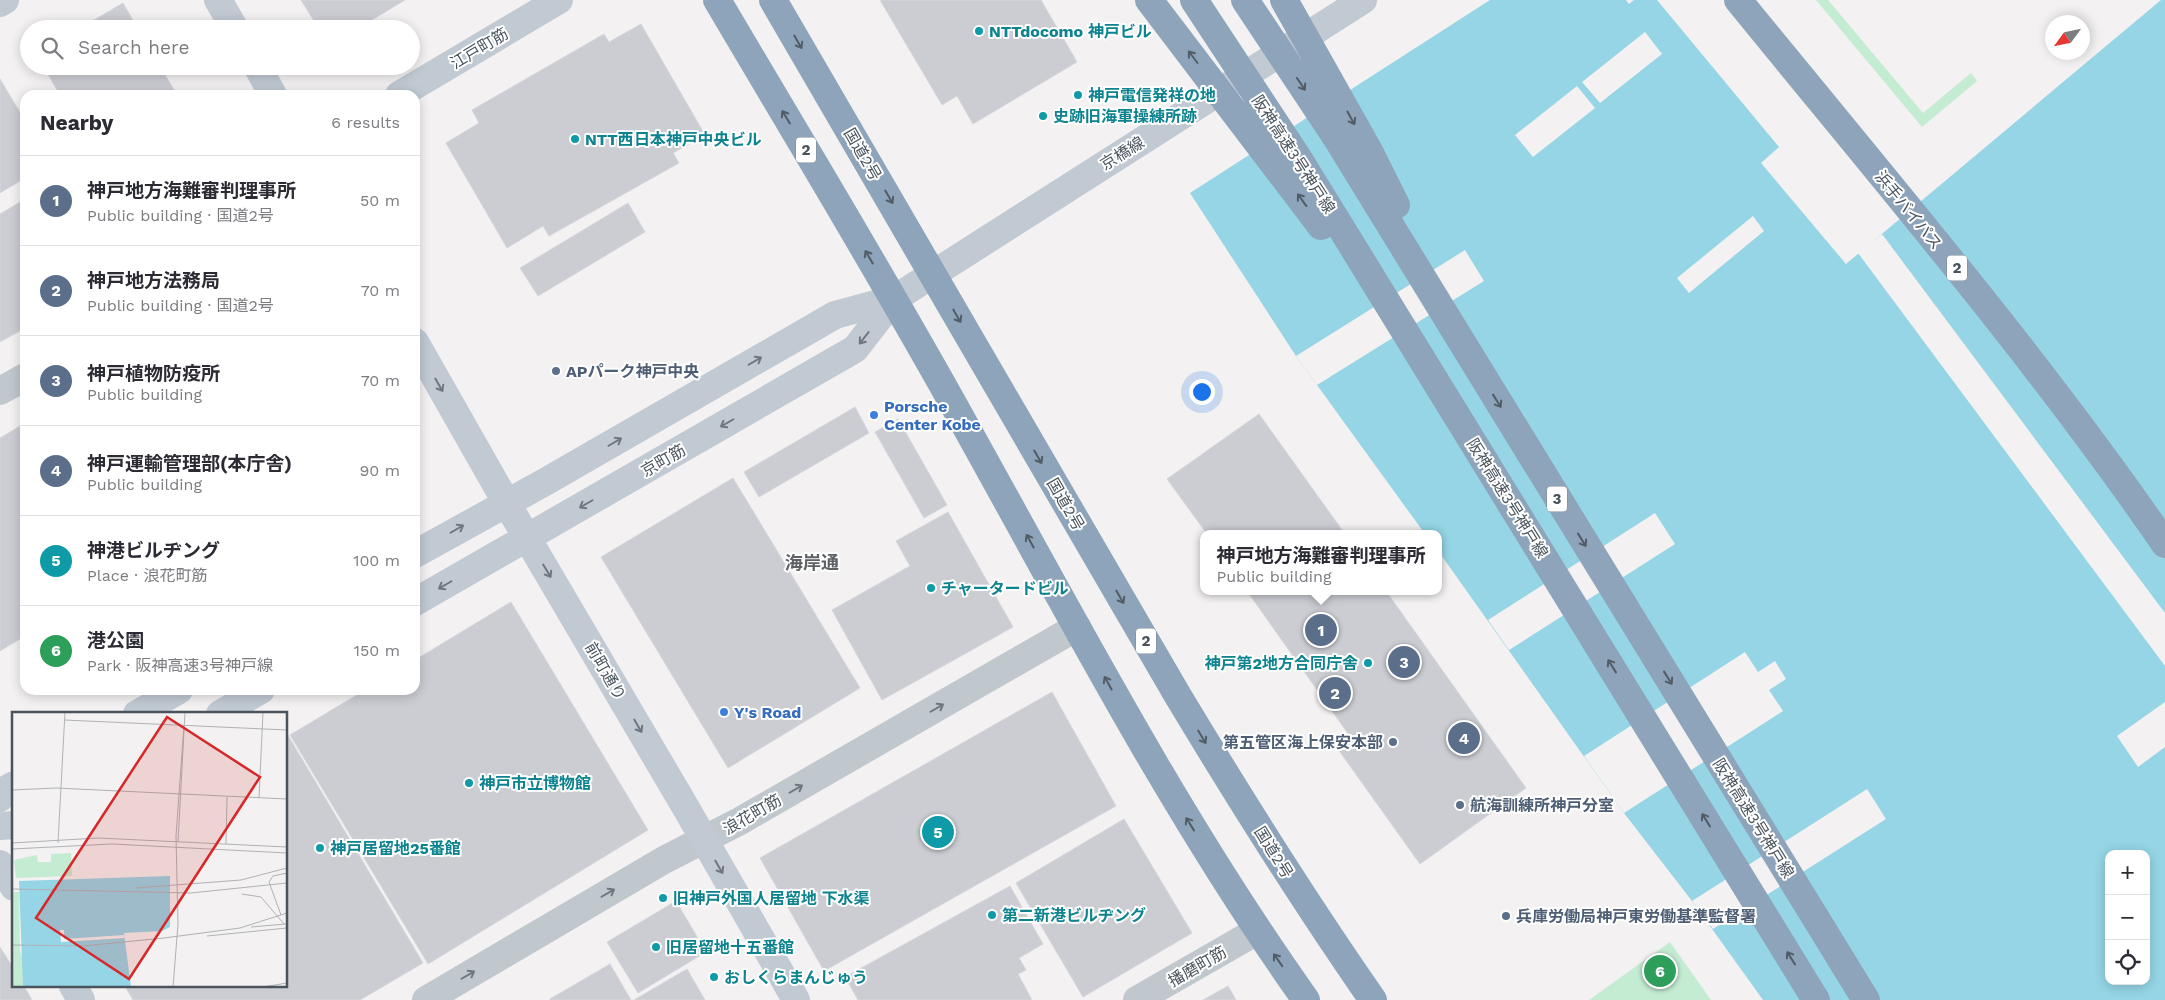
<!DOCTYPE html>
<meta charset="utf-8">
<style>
body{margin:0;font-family:"Work Sans","Noto Sans JP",sans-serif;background:#f2f2f3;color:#2b2b33}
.controls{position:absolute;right:15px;bottom:15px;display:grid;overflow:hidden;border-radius:10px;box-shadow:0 2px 12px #0003}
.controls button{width:45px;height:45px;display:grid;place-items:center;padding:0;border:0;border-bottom:1px solid #e1e1e2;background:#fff;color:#2b2b33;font:25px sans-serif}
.compass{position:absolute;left:2045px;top:15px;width:45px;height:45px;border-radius:50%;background:#fff;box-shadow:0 2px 12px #0003;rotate:237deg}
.you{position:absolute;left:1201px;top:391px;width:18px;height:18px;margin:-12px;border:4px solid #fff;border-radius:50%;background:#1a73e8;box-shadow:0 0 0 8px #1a73e833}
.badge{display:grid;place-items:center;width:32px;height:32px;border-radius:50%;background:#2a76d5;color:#fff;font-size:16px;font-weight:700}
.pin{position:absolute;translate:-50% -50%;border:2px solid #fff;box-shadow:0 1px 5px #0006}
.popup{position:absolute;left:1200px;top:530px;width:242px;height:65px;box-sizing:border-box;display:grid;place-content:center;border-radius:10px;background:#fff;filter:drop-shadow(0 1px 4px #0005);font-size:16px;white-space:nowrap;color:#7c7c81}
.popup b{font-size:19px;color:#2b2b33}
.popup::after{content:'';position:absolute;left:50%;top:100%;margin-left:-10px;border:10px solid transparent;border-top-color:#fff}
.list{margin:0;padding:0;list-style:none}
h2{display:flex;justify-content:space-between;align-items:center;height:65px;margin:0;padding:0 20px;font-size:21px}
h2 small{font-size:16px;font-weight:400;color:#7c7c81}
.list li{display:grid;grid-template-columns:32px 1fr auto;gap:15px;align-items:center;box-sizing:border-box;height:90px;padding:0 20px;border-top:1px solid #e1e1e2}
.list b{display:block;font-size:19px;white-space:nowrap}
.list p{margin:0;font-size:16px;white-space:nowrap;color:#7c7c81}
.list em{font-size:16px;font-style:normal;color:#7c7c81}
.icon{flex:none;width:28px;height:28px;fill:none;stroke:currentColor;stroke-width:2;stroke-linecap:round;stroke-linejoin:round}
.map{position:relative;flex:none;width:2165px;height:1000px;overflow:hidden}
.search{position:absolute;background:#fff;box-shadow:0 2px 12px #0003;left:20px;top:20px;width:400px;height:55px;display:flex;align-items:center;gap:12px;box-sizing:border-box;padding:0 18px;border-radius:28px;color:#7c7c81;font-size:19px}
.panel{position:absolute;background:#fff;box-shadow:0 2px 12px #0003;left:20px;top:90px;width:400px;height:605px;border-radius:15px}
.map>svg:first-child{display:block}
.green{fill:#c4ecd3}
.water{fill:#95d5e5;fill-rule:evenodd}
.pier{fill:#f3f1f1}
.building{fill:#cbcdd3;stroke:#d6d7dc}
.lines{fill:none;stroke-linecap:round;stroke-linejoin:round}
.street{stroke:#c0c8ce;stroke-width:28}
.secondary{stroke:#c1c9d3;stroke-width:28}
.highway{stroke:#8da4bb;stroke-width:28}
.oneway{stroke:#515c66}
.oneway2{stroke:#6e7780}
.oneway3{stroke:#6d777f}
.culture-dot{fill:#0f9aa8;stroke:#fff;stroke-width:2}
.service-dot{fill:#5c6f8a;stroke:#fff;stroke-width:2}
.shop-dot{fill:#3f7fe0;stroke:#fff;stroke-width:2}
.labels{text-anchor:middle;stroke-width:4;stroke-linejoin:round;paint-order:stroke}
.shield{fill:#fff;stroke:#80878e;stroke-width:1}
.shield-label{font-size:15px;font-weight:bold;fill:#4a545d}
.culture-label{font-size:16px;font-weight:bold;fill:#0d838f;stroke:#fff;text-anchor:start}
.street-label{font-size:16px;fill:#4a545d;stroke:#fff}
.service-label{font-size:16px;font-weight:bold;fill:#4e5e75;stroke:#fff;text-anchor:start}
.shop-label{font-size:16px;font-weight:bold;fill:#366cbe;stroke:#fff;text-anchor:start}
.neighbourhood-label{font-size:18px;font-weight:bold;fill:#5e6165;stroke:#fff}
.inset-road{fill:none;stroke:#afb2b6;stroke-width:1}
.view{fill:#d62828;fill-opacity:0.15;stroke:#d62828;stroke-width:2.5}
.inset-edge{fill:none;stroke:#4a545d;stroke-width:2.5}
</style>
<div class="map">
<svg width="2165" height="1000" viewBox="0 0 2165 1000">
<rect width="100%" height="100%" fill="#f3f1f1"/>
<path class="green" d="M1816,0H1828L1923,113L1971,73L1977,81L1922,127Z
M1670,942L1711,1000H1589Z"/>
<path class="water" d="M1490,0H1626L1629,4L1634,0H1657L1779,147L1761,163L1846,264L2161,0H2165V1000H1763L1692,901L1624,813L1439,552L1438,534H1425L1296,356L1190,193ZM2109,854H2146V981H2109Z"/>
<path class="pier" d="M1645,32L1662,54L1600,103L1582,82Z
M1577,86L1595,108L1533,157L1515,135Z
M1753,216L1764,231L1689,293L1677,278Z
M1882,234L2165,613V666L1858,253Z
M1465,250L1484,281L1317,385L1296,356Z
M1655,513L1675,544L1509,650L1488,620Z
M1745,652L1758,672L1775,661L1786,679L1769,690L1783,711L1624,813L1584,756Z
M2165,702V747L2138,767L2117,736Z
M1867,789L1886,819L1713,929L1692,901Z"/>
<path class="building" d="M301,0H405L357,29H319Z
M880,0H1041L1077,62L973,124L957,96L942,105Z
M123,3L138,29H79Z
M641,24L705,135L673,153L679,163L549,236L543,226L507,248L446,143L479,123L472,110L604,34L609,42Z
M43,66H160L177,95H60Z
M0,79L25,121V178L0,193Z
M25,199V328L0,342V214Z
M628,203L645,232L538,296L520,268Z
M855,407L869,433L759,497L744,472Z
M1259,414L1345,534H1207L1167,479Z
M898,419L947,505L924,518L875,432Z
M25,423V636L0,651V438Z
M733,478L860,688L728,768L601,557Z
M948,512L1013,627L882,700L832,610L910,566L896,541Z
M1247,591H1386L1526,788L1420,864L1335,745L1349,735Z
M511,602L648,830L428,964L290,735L365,690H415V660Z
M1052,692L1116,806L824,971L760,858Z
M286,732L423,963L360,1000H133L125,986H286Z
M1124,819L1192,933L1083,997L1016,883Z
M1010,886L1043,944L1019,958L1026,970L1018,974L1032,1000H858L845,977Z
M676,901L706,952L638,993L607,942Z
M0,947L14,969V986H24L32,1000H0Z
M610,964L631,1000H550V999Z
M687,969L705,1000H634Z
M1228,986L1236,1000H1203Z"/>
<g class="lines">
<path class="street" d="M0,391L25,377
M426,1000L664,860L740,821L1077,627
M1137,1000L1257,931"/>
<path class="secondary" d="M218,0L235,29
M0,3L5,0
M257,66L273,95
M399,95L559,0
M415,342L506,502L686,808L796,1000
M415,554L545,482L835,315L894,299
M415,602L855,349L894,299L1363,0
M137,714L179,690
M220,714L261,690
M0,798L7,789L14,785
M0,826L14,825
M0,864L14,887
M73,986L81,1000"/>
<path class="highway" d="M717,0C799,139 883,277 961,418C1071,615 1175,816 1306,1000
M773,0L1178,696C1240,799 1304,901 1373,1000
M1149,0L1321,226
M1194,0L1300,161L1816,1000
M1245,0L1336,137L1866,1000
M1284,0L1369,151L1396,205
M1738,0C1883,178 2034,354 2165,544"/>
</g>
<defs><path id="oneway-shaft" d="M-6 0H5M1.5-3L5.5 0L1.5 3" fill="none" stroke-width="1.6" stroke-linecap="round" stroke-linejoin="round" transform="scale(1.25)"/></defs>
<g class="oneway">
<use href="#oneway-shaft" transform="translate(798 42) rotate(60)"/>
<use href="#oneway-shaft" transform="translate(1193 57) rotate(-127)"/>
<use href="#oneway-shaft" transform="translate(1301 84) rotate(56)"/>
<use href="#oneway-shaft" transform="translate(786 117) rotate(-121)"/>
<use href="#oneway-shaft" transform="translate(1351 118) rotate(61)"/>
<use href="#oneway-shaft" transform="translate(889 197) rotate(60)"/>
<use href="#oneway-shaft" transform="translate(1302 200) rotate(-126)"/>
<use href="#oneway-shaft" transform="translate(869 257) rotate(-120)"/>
<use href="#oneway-shaft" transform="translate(957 316) rotate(60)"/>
<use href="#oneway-shaft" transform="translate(1497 401) rotate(58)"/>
<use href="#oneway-shaft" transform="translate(1038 457) rotate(60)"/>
<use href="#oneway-shaft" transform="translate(1582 540) rotate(58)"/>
<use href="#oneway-shaft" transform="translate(1030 541) rotate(-119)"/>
<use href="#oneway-shaft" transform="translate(1120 597) rotate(60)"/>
<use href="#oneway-shaft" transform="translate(1612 666) rotate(-122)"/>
<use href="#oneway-shaft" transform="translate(1668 678) rotate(58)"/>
<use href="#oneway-shaft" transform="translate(1108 683) rotate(-119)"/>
<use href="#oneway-shaft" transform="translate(1202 737) rotate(59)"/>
<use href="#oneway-shaft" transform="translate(1706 820) rotate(-122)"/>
<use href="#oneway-shaft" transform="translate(1190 824) rotate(-122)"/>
<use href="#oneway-shaft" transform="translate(1791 958) rotate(-122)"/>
<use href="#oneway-shaft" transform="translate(1278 960) rotate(-125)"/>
</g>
<g class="oneway2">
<use href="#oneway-shaft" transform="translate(864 338) rotate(128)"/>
<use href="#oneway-shaft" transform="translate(755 361) rotate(-30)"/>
<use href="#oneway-shaft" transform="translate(439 385) rotate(60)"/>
<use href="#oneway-shaft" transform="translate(727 423) rotate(150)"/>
<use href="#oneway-shaft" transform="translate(615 442) rotate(-30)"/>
<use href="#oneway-shaft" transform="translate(586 504) rotate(150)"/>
<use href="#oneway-shaft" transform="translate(457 529) rotate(-30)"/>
<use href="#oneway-shaft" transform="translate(547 571) rotate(59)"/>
<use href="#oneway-shaft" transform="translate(445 585) rotate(150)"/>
<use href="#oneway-shaft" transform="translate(638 726) rotate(60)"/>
<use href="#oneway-shaft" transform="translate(719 867) rotate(60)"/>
</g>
<g class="oneway3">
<use href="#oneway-shaft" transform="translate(937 708) rotate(-30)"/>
<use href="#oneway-shaft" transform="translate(796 789) rotate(-30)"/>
<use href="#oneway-shaft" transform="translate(608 893) rotate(-30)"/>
<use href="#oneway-shaft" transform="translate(468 975) rotate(-30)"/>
</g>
<g class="culture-dot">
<circle cx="979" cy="31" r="5"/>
<circle cx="1078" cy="95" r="5"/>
<circle cx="1043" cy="116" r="5"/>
<circle cx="575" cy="139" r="5"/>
<circle cx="931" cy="588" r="5"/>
<circle cx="1368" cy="663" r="5"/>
<circle cx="469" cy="783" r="5"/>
<circle cx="320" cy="848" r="5"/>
<circle cx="663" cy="898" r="5"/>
<circle cx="992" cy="915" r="5"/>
<circle cx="656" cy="947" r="5"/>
<circle cx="714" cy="977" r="5"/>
</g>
<g class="service-dot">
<circle cx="556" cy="371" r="5"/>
<circle cx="1393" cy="742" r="5"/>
<circle cx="1460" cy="805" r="5"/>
<circle cx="1506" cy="916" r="5"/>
</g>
<g class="shop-dot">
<circle cx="874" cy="415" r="5"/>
<circle cx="724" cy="712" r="5"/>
</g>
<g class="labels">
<g class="shield">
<rect x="796" y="137.5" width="20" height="25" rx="4"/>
<rect x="1947" y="255.5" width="20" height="25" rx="4"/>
<rect x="1547" y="486.5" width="20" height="25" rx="4"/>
<rect x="1136" y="628.5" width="20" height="25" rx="4"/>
</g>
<g class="shield-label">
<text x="806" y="155">2</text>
<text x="1957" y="273">2</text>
<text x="1557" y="504">3</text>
<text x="1146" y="646">2</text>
</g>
<g class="culture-label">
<text x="989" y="37">NTTdocomo 神戸ビル</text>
<text x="1088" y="101">神戸電信発祥の地</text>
<text x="1053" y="122">史跡旧海軍操練所跡</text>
<text x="585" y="145">NTT西日本神戸中央ビル</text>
<text x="941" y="594">チャータードビル</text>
<text x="1358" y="669" text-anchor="end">神戸第2地方合同庁舎</text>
<text x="479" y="789">神戸市立博物館</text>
<text x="330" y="854">神戸居留地25番館</text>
<text x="673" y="904">旧神戸外国人居留地 下水渠</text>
<text x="1002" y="921">第二新港ビルヂング</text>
<text x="666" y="953">旧居留地十五番館</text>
<text x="724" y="983">おしくらまんじゅう</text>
</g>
<g class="street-label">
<text transform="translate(479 48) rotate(-31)" y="6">江戸町筋</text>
<text transform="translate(1122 153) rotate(-32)" y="6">京橋線</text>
<text transform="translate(863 154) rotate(60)" y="6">国道2号</text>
<text transform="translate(1294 154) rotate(57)" y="6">阪神高速3号神戸線</text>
<text transform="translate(1909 210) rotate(51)" y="6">浜手バイパス</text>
<text transform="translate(663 460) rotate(-30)" y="6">京町筋</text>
<text transform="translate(1508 498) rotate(58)" y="6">阪神高速3号神戸線</text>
<text transform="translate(1066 504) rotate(60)" y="6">国道2号</text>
<text transform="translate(606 671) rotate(60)" y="6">前町通り</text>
<text transform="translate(752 814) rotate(-30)" y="6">浪花町筋</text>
<text transform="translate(1754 818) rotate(58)" y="6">阪神高速3号神戸線</text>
<text transform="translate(1274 852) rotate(58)" y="6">国道2号</text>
<text transform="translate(1197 966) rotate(-30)" y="6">播磨町筋</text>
</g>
<g class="service-label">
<text x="566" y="377">APパーク神戸中央</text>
<text x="1383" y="748" text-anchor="end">第五管区海上保安本部</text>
<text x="1470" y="811">航海訓練所神戸分室</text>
<text x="1516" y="922">兵庫労働局神戸東労働基準監督署</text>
</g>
<g class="shop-label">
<text x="884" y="412">Porsche<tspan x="884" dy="18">Center Kobe</tspan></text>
<text x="734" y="718">Y's Road</text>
</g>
<g class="neighbourhood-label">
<text x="812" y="569">海岸通</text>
</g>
</g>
<g transform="translate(12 712)">
<rect width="275" height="275" fill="#f3f1f1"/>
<path d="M59,141L60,164L4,166L2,148L25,143L26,150H39V142ZM0,180H7L8,238L13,256L14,275H0Z" fill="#c4ecd3"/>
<path d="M158,164V215L150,219L112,221L119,275H11L7,169Z" fill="#95d5e5"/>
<path d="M48,218H52V227L112,223L113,226L49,230Z" fill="#f3f1f1"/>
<path class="inset-road" d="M52,8L275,18M0,78L44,76L275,87M247,86L251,0M166,130L173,0M0,131L86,126L275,135M46,131L53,0M214,132L215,85M0,137L100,132L275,141M124,176L229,168L275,156M0,177L179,181L275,171M230,182L249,185L272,212M269,203L257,170L261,164L275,161M239,215L274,212M195,224L275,216M0,233L71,234L152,226L228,216L275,201M161,275L166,212L164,124L172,13M251,275L275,271"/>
<path class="view" d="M155,5L248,65L117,267L24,206Z"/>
<rect width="275" height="275" class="inset-edge"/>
</g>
</svg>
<div class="controls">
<button>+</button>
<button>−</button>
<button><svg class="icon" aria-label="locate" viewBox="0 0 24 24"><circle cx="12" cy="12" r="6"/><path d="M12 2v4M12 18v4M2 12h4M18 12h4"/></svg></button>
</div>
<svg class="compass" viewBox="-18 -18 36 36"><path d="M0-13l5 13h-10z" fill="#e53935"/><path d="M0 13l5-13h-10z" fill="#7c7c81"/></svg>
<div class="you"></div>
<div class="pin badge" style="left:1321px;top:630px;background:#5c6f8a">1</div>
<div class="popup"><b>神戸地方海難審判理事所</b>Public building</div>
<div class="pin badge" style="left:1335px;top:693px;background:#5c6f8a">2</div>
<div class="pin badge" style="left:1404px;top:662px;background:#5c6f8a">3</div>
<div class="pin badge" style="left:1464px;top:738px;background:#5c6f8a">4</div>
<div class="pin badge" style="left:938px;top:832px;background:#0f9aa8">5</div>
<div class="pin badge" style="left:1660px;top:971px;background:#2e9e5b">6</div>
<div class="search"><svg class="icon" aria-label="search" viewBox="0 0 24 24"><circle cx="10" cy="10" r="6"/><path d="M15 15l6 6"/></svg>Search here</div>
<section class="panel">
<h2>Nearby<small>6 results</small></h2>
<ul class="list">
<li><span class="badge" style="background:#5c6f8a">1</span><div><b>神戸地方海難審判理事所</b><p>Public building · 国道2号</p></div><em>50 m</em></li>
<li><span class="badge" style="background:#5c6f8a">2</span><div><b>神戸地方法務局</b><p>Public building · 国道2号</p></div><em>70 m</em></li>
<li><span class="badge" style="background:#5c6f8a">3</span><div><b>神戸植物防疫所</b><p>Public building</p></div><em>70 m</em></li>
<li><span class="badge" style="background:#5c6f8a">4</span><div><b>神戸運輸管理部(本庁舎)</b><p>Public building</p></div><em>90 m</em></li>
<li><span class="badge" style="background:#0f9aa8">5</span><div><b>神港ビルヂング</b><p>Place · 浪花町筋</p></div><em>100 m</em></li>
<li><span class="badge" style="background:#2e9e5b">6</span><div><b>港公園</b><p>Park · 阪神高速3号神戸線</p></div><em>150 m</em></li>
</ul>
</section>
</div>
